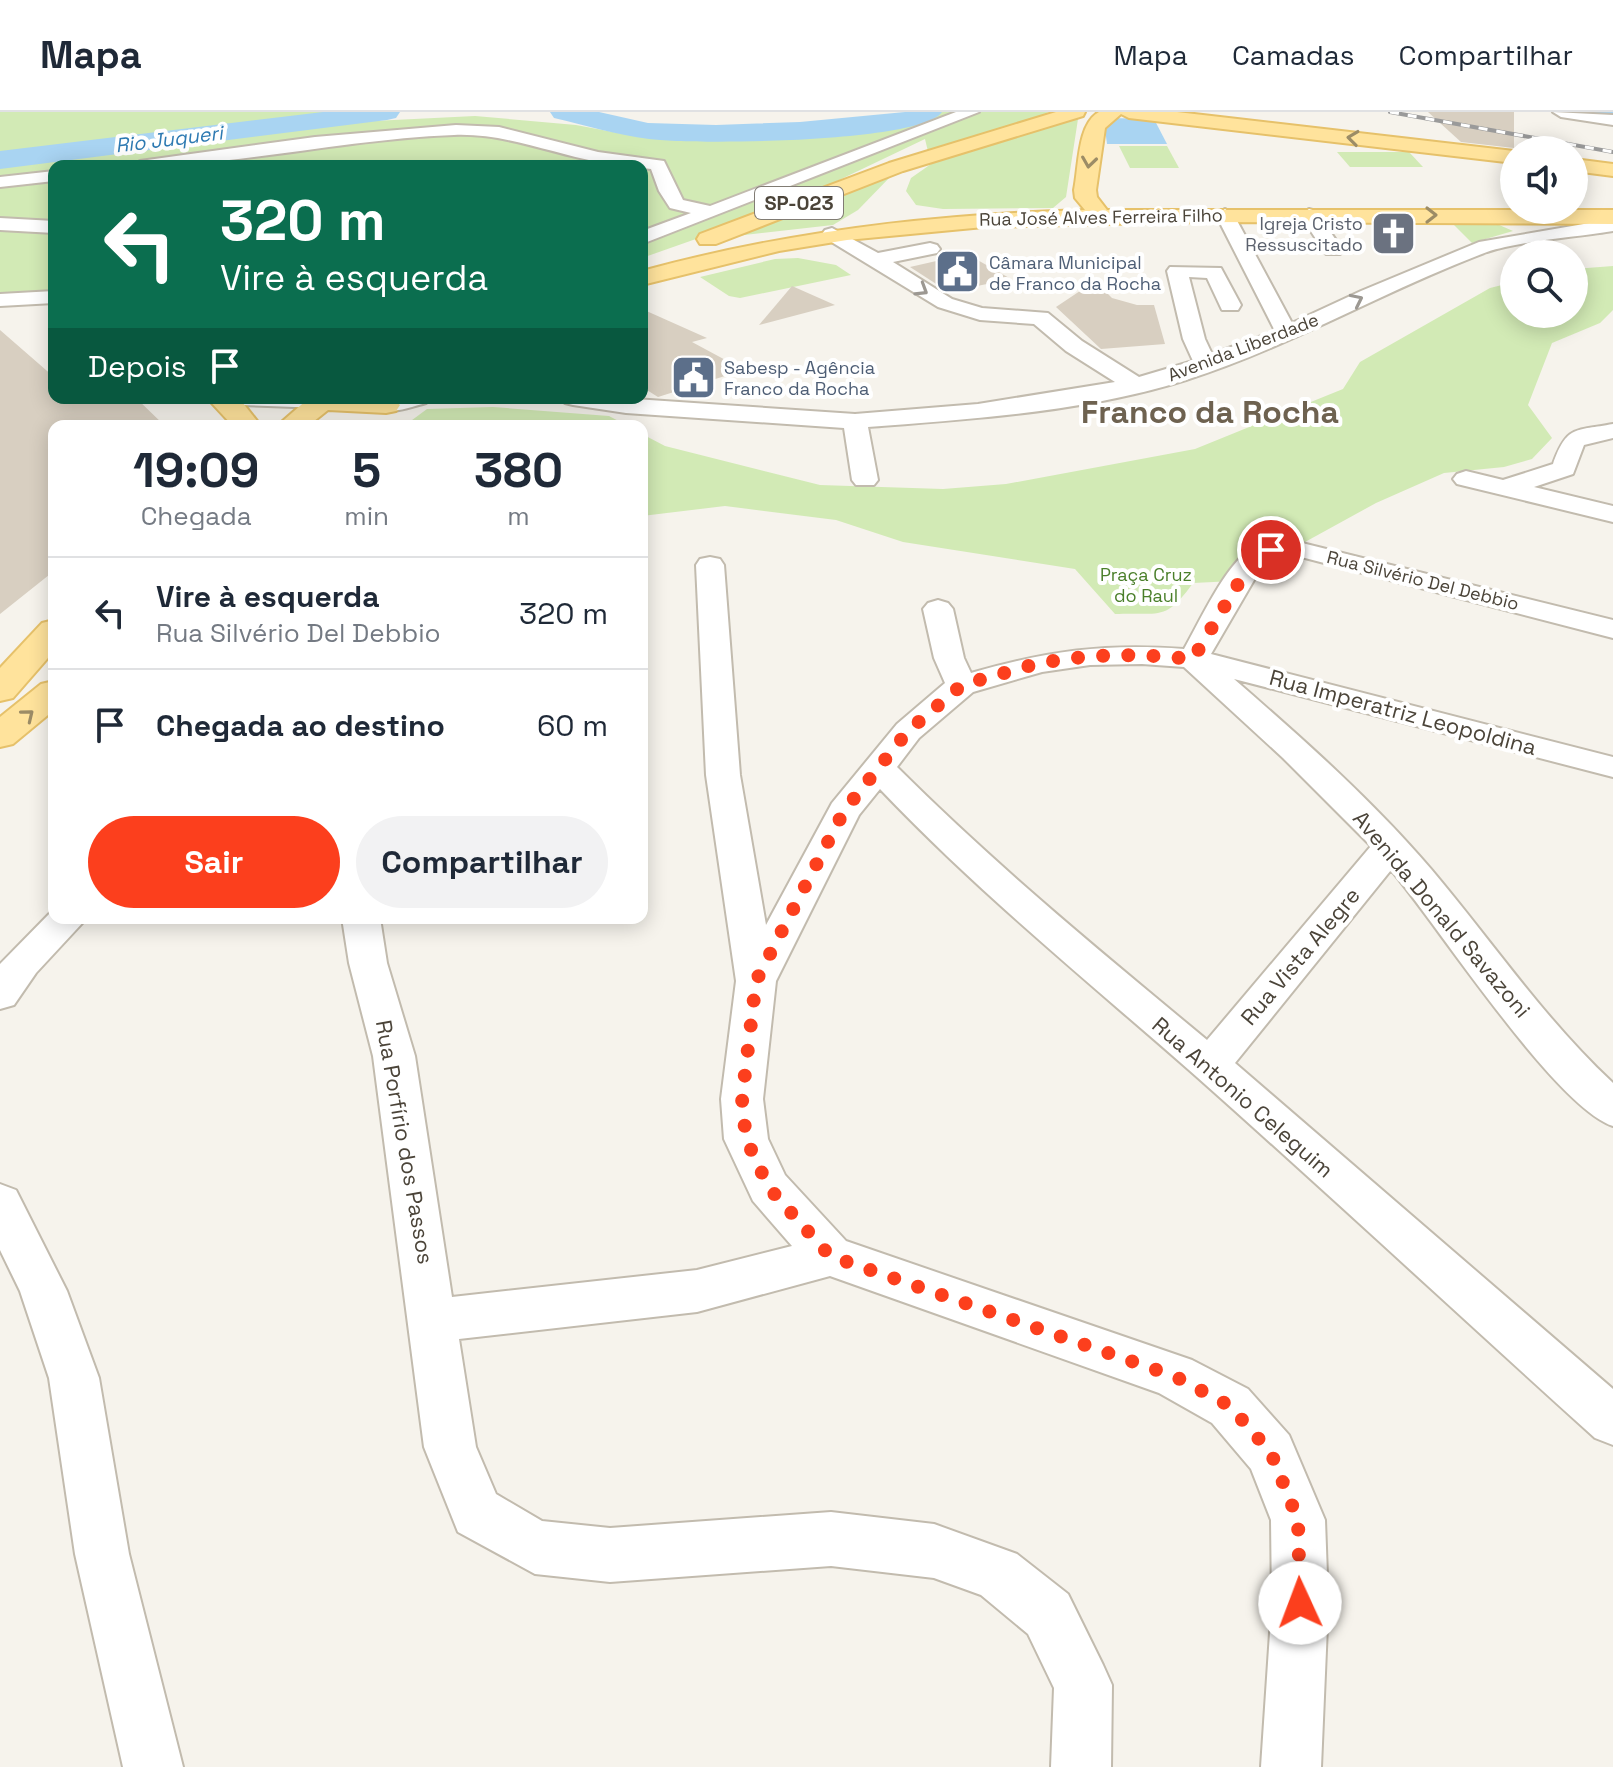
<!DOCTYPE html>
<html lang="pt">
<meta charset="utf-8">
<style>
:root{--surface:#fff;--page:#f2f2f3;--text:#1f2937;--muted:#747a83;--line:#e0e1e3;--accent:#fc3f1d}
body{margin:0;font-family:"Space Grotesk",sans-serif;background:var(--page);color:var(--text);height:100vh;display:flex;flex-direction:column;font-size:30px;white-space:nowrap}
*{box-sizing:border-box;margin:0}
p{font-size:26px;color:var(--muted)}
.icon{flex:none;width:44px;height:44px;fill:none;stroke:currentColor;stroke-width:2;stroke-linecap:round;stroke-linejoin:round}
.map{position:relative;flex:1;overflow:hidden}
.panel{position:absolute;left:48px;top:308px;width:600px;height:504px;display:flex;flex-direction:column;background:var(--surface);border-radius:16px;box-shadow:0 4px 20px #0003}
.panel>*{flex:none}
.hud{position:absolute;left:48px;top:48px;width:600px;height:244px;border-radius:16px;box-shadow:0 4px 20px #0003;background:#0b6e4f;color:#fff;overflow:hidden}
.controls{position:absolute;left:1500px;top:24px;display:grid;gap:16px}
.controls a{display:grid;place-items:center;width:88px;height:88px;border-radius:50%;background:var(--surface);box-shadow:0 4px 20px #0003;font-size:40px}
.pin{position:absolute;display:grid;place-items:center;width:68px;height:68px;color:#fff;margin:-34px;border:4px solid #fff;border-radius:50%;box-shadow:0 2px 8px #0007}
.me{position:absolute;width:88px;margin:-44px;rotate:358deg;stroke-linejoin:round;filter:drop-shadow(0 0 6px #0008)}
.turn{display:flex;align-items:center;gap:28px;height:168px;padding:0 40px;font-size:36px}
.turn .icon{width:104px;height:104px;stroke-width:2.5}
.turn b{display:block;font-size:56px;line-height:68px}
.then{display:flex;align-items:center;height:76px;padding:0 40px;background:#0003;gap:16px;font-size:30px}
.eta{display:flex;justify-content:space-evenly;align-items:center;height:136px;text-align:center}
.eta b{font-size:48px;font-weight:700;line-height:56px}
.button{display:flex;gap:16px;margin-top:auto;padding:16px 40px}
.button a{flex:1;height:92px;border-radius:48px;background:var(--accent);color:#fff;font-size:32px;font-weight:700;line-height:92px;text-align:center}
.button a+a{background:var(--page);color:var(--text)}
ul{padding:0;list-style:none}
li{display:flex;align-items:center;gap:24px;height:112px;padding:0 40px;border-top:2px solid var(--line)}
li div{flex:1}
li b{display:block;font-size:30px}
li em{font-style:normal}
header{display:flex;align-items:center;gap:48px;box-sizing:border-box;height:112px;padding:0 40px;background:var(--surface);border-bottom:2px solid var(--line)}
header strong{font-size:38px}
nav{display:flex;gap:44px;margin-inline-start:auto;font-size:28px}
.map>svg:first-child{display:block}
</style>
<header>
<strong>Mapa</strong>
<nav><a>Mapa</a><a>Camadas</a><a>Compartilhar</a></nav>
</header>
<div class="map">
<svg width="1613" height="1655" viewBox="0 0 1613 1655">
<rect width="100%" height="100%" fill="#f6f3ec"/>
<g fill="#d2eab5">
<path d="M0,0H361L56,41L0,45Z"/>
<path d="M919,0H1046L1078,7L1066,85L1053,96L943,97L916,93L906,79L911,66L931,52L925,27L770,101L642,146V54H54V178L0,181V56L244,21L353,10L475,4L576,13L629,23L708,27L845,18Z"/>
<path d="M1119,34H1167L1179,56H1130Z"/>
<path d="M1337,40H1409L1423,55H1350Z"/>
<path d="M893,62L858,98L833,113L727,125Z"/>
<path d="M1452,111L1497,112L1513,119L1472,131Z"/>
<path d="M798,146L836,153L851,163L740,186L729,184L700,165L775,147Z"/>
<path d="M1613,154V198L1600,211L1552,231L1528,293L1552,326L1532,347L1504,355L1444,361L1376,391L1234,469L1193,471C1165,510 1161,500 1115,502L1075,457L903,430L836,408L725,394L642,404V322L665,334L820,373L943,377L1006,372L1195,337L1343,277L1360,250L1490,176L1514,170V202H1574V157Z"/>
<path d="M493,295L609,304L628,314H404L427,297Z"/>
</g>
<path fill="#a9d4f2" d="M1110,6L1154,7L1167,32H1107L1105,17Z"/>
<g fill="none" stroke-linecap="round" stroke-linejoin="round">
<g fill="#a9d4f2" fill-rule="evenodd">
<path d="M323,0H400L396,6L387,8L0,57V39Z"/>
<path d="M550,0H599L648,11L716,13L800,10L905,0H942C921,31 692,33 649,27C617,23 585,13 554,6Z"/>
<path d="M1570,0H1613V13L1574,6Z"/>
</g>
</g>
<g fill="#d8cfc1">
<path d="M1428,0H1514V36L1461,30Z"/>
<path d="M967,142L1011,167L953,179L944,177L910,155Z"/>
<path d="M1095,169L1112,186L1137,193H1154L1165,232L1101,237L1056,195Z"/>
<path d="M792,174L835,193L759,213Z"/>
<path d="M642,197L707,226L692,230L744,258L658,285L642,275Z"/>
<path d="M0,218L54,265V286H136L165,314H54V459L0,502Z"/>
</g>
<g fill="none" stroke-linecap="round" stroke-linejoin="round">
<defs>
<g id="minor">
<path d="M956,0H979L642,132V119L691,101L670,96L659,79L651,57C636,55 616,54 598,50C550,41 504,21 454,23C346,27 239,54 131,54L140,49L315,25L456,13L499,15L598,40L664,49L683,88L710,94Z"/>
<path d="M1553,0L1613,3V13L1561,5Z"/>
<path d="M54,59V69L0,75V65Z"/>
<path d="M1225,97L1234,103L1292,211L1361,179L1479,130L1613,107V119C1577,125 1520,129 1487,140C1385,178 1290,235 1186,268C1085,300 974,307 868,315L878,368L874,373H856L852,368L844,316L626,301L573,293L565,291L561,286H620L855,302L978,292L1115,270L1066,239L1034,212L980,208L938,195L825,126L822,122L825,118L832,116L878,141L930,131L937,133L940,137L937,141L893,150L952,187L982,196L1048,201L1082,229L1139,265L1193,249L1183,227L1167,159L1170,155L1221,156L1241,193L1238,198H1222L1207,166L1189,165L1205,227L1212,242L1275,219L1216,103Z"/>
<path d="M1309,97L1316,99L1340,134L1343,138L1340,142H1326L1300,103Z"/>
<path d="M0,106L54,109V121L0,118Z"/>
<path d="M54,179V191L0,194V182Z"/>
<path d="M229,286H332L334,289L330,294L322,296L241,293L233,291Z"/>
<path d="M385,286H430L426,291C411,295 393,302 378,298L374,293L378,288Z"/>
<path d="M1613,312V326L1584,333L1573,362L1534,375L1613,394V410L1457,372L1453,367L1457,362L1466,359L1503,368L1553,352C1567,313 1575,319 1613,312Z"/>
<path d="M1290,428L1613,508V526L1305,446L1279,445L1257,463L1211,542L1613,645V665L1234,567C1303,627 1372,688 1431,757C1492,829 1544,907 1613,971V1014C1555,995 1437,812 1391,758L1235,951L1613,1277V1333L1595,1326C1462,1206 1331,1084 1197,965C1089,870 979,781 880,677L859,703L776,869L763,987L768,1027L785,1063L846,1129L1192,1248L1248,1277L1289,1323L1325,1408L1328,1491L1321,1655H1261L1272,1491L1271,1408L1251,1357L1212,1311L1159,1281L830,1164L697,1200L459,1227L476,1335L496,1382L542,1409L610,1416L831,1400L934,1412L1017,1442L1068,1482L1103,1553L1112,1573L1111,1655H1051L1054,1576L1028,1522L981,1483L934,1466L831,1454L610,1470L535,1462L458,1420L424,1335L373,944L349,851L342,806H380L387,851L415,944L452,1185L697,1158L792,1134L753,1089L724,1027L721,987L736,869L706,663L696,453L700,447L710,445L720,447L724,453L740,663L766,813L832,691L897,612L945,571L934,546L923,497L928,491L938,488L948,491L953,497L964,546L971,561C1048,539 1104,531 1184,537C1200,509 1225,453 1252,436C1263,429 1278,428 1290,428ZM1142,552L1184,555L1283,646L1371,734L1207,928C1101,840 995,753 897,655L919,626L973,580L1042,560L1090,553Z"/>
<path d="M54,797V806H87L36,861L14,893L0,897V852Z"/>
<path d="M0,1072L16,1078L67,1179L99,1266L129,1442L183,1655H123L75,1442L49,1266L20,1179L0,1138Z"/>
</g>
<g id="major">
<path d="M1056,0H1085L1083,4L903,59L716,132H700L697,127L700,122L889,51Z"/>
<path d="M1099,0H1177L1514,39V51L1129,6L1121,2L1105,16L1096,78L1097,85L1107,98H1613V112L1194,110L984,115L847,128L779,139L642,173V159C788,119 934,102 1085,98L1075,86L1074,78C1079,55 1077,12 1099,0Z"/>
<path d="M1574,47L1613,52V64L1574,59Z"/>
<path d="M207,286H239L261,314H233Z"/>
<path d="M309,286H391L400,293L396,299L386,301L328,298L308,314H277Z"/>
<path d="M54,508V539L13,586L0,589V556L42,511Z"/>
<path d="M54,569V598L13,632L0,635V605L41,572Z"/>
</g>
</defs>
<use href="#minor" stroke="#c2bbae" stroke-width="4"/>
<use href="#major" stroke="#e6c16a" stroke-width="4"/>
<use href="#minor" fill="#fff" fill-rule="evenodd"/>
<use href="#major" fill="#ffe39c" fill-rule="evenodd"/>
<defs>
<path id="rail" d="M1390,0L1613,40"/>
</defs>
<use href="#rail" stroke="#9a9a9a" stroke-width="4"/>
<use href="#rail" stroke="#fff" stroke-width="3" stroke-dasharray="9" stroke-linecap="butt"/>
</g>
<defs><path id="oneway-chevron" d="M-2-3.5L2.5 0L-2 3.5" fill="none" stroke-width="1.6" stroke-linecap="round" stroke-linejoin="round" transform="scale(2)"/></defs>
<g stroke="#9c8c66">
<use href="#oneway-chevron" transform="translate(1353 26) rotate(-173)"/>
<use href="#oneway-chevron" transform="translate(1089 50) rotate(98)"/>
<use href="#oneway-chevron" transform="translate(1431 103)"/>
<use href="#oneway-chevron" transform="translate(28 603) rotate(-39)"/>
</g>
<g stroke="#9c9892">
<use href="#oneway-chevron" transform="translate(922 178) rotate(32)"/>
<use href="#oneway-chevron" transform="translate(1357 188) rotate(-26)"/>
</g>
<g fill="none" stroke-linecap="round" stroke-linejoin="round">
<path stroke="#fc3f1d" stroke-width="14" stroke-dasharray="0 25.2" d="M1271,438L1253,447L1193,547L1142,543L1090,544L1039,551L962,573L908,619L844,699L756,869L742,987L746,1027L769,1076L830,1144L1174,1264L1230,1294L1271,1341L1298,1408L1300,1491"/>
</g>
<defs>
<symbol id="church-square" viewBox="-11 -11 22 22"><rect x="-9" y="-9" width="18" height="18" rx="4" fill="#6b7280" stroke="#fff"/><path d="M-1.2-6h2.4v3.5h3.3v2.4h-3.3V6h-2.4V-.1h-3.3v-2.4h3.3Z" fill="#fff"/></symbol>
<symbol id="civic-square" viewBox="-11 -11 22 22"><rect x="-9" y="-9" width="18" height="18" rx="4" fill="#5c6f8a" stroke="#fff"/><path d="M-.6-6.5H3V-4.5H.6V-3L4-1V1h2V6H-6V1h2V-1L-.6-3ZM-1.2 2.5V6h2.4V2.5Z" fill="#fff"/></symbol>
</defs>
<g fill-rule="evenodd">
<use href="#church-square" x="1368" y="96" width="51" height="51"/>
<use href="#civic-square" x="932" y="134" width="51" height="51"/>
<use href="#civic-square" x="668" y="240" width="51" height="51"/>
</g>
<g text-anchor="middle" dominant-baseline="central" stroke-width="8" stroke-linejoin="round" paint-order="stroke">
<g font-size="18" fill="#4b4439" stroke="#fff">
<text transform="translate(1101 105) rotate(-1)">Rua José Alves Ferreira Filho</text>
<text transform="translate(1243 235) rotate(-21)">Avenida Liberdade</text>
<text transform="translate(1423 468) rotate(14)">Rua Silvério Del Debbio</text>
</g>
<g font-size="18" fill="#5b616d" stroke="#fff" text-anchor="end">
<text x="1363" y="111">Igreja Cristo<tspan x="1363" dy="21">Ressuscitado</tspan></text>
</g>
<g font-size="18" fill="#4e5e75" stroke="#fff" text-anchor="start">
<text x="989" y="150">Câmara Municipal<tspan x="989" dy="21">de Franco da Rocha</tspan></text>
<text x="724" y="255">Sabesp - Agência<tspan x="724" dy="21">Franco da Rocha</tspan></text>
</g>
<g font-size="18" fill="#4a7f2a" stroke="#fff">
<text x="1146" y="462">Praça Cruz<tspan x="1146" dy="21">do Raul</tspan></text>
</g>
<g font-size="20" font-style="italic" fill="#2e7ab2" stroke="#fff">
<text transform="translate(169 27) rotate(-7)">Rio Juqueri</text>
</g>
<rect fill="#fff" stroke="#817c74" stroke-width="2" x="755" y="75" width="88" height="32" rx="6"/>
<g font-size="20" font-weight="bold" fill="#4b4439">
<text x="799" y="91">SP-023</text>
</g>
<g font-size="22" fill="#4b4439" stroke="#fff">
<text transform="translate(1403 600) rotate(15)">Rua Imperatriz Leopoldina</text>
<text transform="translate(1442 802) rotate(50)">Avenida Donald Savazoni</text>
<text transform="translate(1300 844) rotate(-50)">Rua Vista Alegre</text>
<text transform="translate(1243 985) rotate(41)">Rua Antonio Celeguim</text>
<text transform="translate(405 1030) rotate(80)">Rua Porfírio dos Passos</text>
</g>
<g font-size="32" font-weight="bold" fill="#6e6250" stroke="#fff">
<text x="1210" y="300">Franco da Rocha</text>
</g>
</g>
</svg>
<div class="controls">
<a><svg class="icon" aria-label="sound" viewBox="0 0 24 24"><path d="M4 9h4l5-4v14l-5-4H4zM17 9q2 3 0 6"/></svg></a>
<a><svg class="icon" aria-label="search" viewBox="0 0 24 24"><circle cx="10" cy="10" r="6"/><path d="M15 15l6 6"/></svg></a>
</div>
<div class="pin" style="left:1271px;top:438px;background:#d93025"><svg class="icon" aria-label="arrive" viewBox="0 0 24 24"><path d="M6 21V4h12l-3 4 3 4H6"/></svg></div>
<svg class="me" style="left:1300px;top:1491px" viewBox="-20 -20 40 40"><circle r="19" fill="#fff"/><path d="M0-13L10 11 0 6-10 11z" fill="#fc3f1d"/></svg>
<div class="hud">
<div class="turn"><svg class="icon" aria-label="left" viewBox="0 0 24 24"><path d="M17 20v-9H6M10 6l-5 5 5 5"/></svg><div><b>320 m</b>Vire à esquerda</div></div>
<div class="then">Depois<svg class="icon" aria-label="arrive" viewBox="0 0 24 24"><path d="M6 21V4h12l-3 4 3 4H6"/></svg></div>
</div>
<section class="panel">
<div class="eta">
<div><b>19:09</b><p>Chegada</p></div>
<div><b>5</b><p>min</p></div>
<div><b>380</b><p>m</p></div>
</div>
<ul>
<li><svg class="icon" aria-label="left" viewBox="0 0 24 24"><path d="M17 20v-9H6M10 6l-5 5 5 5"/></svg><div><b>Vire à esquerda</b><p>Rua Silvério Del Debbio</p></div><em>320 m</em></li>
<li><svg class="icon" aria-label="arrive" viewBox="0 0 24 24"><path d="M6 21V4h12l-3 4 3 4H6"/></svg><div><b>Chegada ao destino</b></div><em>60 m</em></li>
</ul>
<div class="button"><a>Sair</a><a>Compartilhar</a></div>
</section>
</div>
